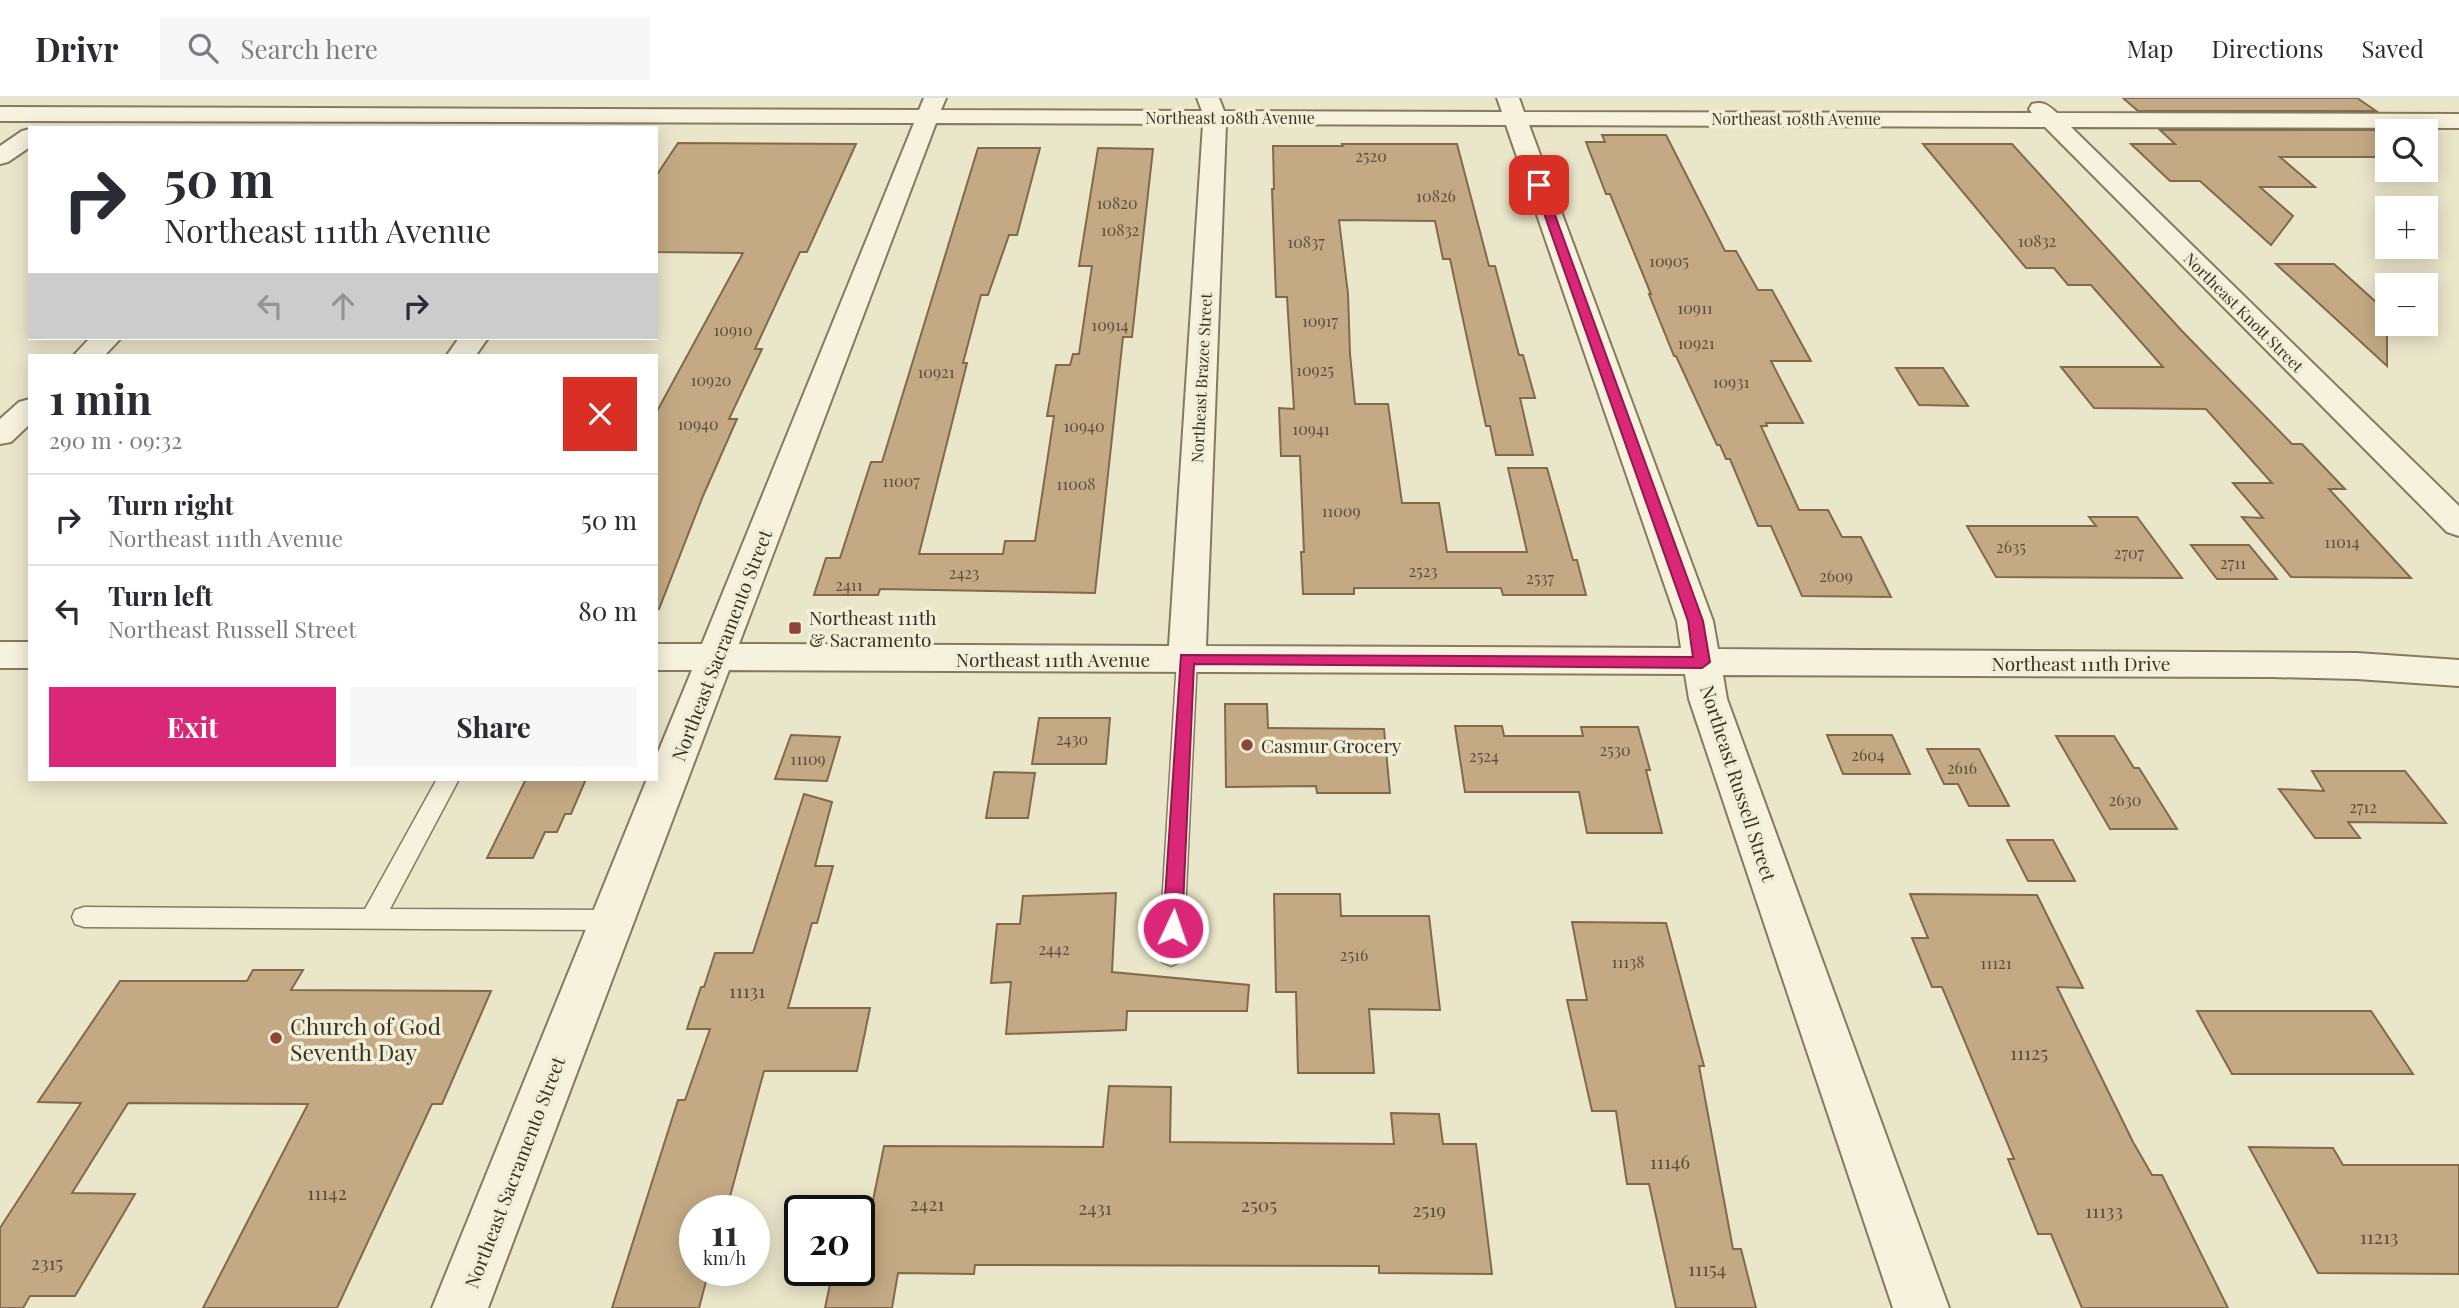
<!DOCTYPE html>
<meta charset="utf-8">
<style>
:root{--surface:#fff;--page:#f7f7f7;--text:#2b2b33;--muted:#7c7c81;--line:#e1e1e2;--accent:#db2777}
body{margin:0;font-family:"Playfair Display",serif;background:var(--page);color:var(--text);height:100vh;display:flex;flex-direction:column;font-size:26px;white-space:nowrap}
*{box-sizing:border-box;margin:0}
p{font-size:23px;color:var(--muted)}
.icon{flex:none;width:38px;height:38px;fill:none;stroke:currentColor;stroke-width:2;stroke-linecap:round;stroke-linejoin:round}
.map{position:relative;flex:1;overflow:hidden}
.panel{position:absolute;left:28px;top:256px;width:630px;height:427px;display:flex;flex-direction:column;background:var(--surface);border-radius:0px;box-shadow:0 4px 18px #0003}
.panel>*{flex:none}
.banner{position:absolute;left:28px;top:28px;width:630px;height:214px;border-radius:0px;box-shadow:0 4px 18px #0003;background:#fff;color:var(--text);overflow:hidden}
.controls{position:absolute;left:2375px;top:21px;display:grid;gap:14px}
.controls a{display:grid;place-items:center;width:63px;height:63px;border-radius:0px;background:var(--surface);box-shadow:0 4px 18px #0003;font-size:35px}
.speed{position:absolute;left:679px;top:1097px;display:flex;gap:14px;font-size:35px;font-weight:700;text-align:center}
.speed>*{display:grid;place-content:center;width:91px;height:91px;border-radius:50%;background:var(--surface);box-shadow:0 4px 18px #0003;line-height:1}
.speed small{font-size:18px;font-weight:400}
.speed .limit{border:4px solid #111;border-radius:10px;background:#fff;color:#111}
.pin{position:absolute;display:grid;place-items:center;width:60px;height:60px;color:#fff;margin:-30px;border-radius:14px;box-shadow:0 4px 10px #0006}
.me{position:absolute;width:77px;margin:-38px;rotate:3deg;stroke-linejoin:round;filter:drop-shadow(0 0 5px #0008)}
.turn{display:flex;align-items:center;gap:24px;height:147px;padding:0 21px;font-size:32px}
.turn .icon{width:91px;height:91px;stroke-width:2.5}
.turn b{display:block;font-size:49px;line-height:60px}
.lanes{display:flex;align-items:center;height:66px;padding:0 21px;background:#0003;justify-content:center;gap:35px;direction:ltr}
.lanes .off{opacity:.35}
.round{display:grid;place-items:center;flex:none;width:74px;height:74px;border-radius:0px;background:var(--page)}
.head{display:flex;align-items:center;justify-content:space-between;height:119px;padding:0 21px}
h1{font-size:42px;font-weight:700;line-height:52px}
.primary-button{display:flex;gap:14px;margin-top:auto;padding:14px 21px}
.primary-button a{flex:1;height:80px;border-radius:0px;background:var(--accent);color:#fff;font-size:28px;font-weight:700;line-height:80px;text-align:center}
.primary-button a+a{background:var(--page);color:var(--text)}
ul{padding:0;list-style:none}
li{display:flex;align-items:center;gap:21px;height:91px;padding:0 21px;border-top:2px solid var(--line)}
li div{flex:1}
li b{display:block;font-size:26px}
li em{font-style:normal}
header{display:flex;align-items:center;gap:42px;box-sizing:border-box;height:98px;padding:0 35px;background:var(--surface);border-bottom:2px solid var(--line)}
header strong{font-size:33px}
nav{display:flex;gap:38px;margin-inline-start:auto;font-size:24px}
.search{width:490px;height:63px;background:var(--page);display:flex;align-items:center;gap:18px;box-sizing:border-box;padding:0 24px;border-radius:0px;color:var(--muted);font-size:26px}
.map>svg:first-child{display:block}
</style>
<header>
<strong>Drivr</strong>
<div class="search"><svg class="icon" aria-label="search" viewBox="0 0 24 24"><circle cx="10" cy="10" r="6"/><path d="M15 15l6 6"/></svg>Search here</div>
<nav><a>Map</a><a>Directions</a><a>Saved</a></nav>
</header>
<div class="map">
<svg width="2459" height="1210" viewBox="0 0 2459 1210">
<rect width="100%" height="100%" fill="#eae6ca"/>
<g fill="#c4aa84" stroke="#826949" stroke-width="2">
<path d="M2123,0H2357L2376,13H2138Z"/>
<path d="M2160,32H2404L2405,33H2387V59H2280L2315,89H2260L2293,118L2271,147L2200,83H2170L2131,46H2175Z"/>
<path d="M1602,37H1666L1725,153H1736L1758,192H1772L1811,263H1771L1803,325H1766L1767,328H1761L1799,412H1828L1842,439H1861L1891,499L1802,498L1771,428H1758L1730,361H1726L1720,347H1717L1676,258H1674L1649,196H1651L1610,96H1606L1586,44H1605Z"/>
<path d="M678,45L856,46L807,154H800L755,251H762L729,321H737L703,398L659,511L656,510V315L743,155L656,154V78Z"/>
<path d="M1342,46H1457L1489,168H1495L1519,257H1523L1535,300H1520L1533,357H1496L1490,328H1486L1450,161H1443L1435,123L1339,122L1348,196L1350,256L1355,306H1388L1402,405H1439L1447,454H1527L1508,370H1547L1573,462H1577L1586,497H1503L1501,490H1354V496H1303L1301,454H1304L1300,358H1281L1279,310L1294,311L1287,199H1276L1272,91H1274L1273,48H1343Z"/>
<path d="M1923,46H2012L2181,232L2292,346H2302L2345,391H2329L2411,480L2291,479L2242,419L2263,420L2233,385H2272L2206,311L2094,310L2061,269H2163L2091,187H2068L2054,170H2026Z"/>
<path d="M978,50H1040L1017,137H1009L988,197H981L963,265H967L919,456H1003L1005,443H1035L1054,318H1047L1056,267H1070L1073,256H1079L1092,168H1079L1098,50L1153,51L1132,239H1123L1095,495L880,491L878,497H814L826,460H840L871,364H882Z"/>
<path d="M2276,166H2334L2387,214V268Z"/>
<path d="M1896,270H1943L1968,308L1919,307Z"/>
<path d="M2089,419H2137L2182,480L1996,479L1967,428H2096Z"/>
<path d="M2191,447H2249L2277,481H2217Z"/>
<path d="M1225,606H1267L1268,630L1384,631L1390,695H1317L1316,688L1226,689Z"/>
<path d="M1039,620H1110L1106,666H1032Z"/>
<path d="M1455,628H1502L1504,638H1583L1581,629H1638L1650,672H1646L1662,735H1587L1579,694H1465Z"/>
<path d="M791,637L840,639L827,683L775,681Z"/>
<path d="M1827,637H1892L1910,676H1843Z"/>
<path d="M2056,638H2114L2134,670H2139L2177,731H2110Z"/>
<path d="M1927,651H1979L2009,708H1969L1958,686H1944Z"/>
<path d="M2312,673H2405L2446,725L2348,724L2360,740H2315L2279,691L2324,693Z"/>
<path d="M994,674L1035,675L1028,720H986Z"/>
<path d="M526,681H586L571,716H565L557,734H545L533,760H487Z"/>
<path d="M804,696L832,704L815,768H833L817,825H812L788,910H870L857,973H764L726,1113H695V1172H709L699,1210H612L678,1002H685L710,931H687L701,889H704L715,855H753Z"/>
<path d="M2007,742H2053L2075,783H2028Z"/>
<path d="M1116,795L1112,874L1249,887L1247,913H1127L1126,932L1006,936L1011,884L991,885L997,826H1020L1023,798Z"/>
<path d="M1274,796H1340L1341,818H1429L1440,912L1369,911L1374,975H1298L1296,894H1276Z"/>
<path d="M1910,796L2037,797L2083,890L2057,889L2133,1044L2152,1077H2162L2228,1210H2082L2051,1136H2038L2008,1061H2014L1942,889H1932L1912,840H1928Z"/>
<path d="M1572,824L1666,825L1704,968H1699L1733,1151H1741L1756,1210H1676L1649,1086H1627L1616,1013H1592L1567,902H1587Z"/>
<path d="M253,872H303L291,892L491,893L442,1006H432L337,1210H203L308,1006L128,1005L72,1095L135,1096L75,1198H30L23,1210H0V1130L81,1005L38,1004L120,883H247Z"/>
<path d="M2197,913H2371L2413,976H2232Z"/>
<path d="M1109,988L1171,989L1170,1044L1394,1046L1391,1015L1439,1016L1443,1046H1476L1492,1176L1379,1175V1168L975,1167L974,1176L898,1175L892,1210H825L833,1172H859L884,1048L1103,1049Z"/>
<path d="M2249,1049L2333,1050L2343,1067H2459V1176L2318,1175Z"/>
</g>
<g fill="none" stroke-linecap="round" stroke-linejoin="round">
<defs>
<g id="service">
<path d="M1187,554L1194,556L1197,561L1183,857L1180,864L1171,868L1162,864L1159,857L1177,561L1180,556Z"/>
<path d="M437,681H459L390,811L613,812L622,815L625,822L622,829L613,832L84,829L75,826L72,819L75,812L84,809L365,811Z"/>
</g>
<g id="minor">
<path d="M924,0H946L941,12L1202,13L1197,0H1219L1224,13L1502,14L1497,0H1519L1524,14L2032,15L2029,11L2032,6C2044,3 2048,7 2057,15L2459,16V30L2071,29L2459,408V438L2447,434L2045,29L1529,27L1713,523L1718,551L2357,555L2459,562V588L2357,581L2272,579L1723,577L1727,601L1949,1210H1893L1689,601L1685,576L729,572L488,1210H432L647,681H656V659L692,572H656V546H702L914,25L0,23V9L919,12ZM936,25L1203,26L1169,548L739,546ZM1226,26L1506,27L1677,523L1681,550L1206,548Z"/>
<path d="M30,31V49L8,64L0,66V48L22,33Z"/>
<path d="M90,240H121L105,257H74Z"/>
<path d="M459,240H488L476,257H447Z"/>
<path d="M30,301V326L11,344L0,346V321L19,304Z"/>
<rect x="0" y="544" width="30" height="26"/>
</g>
</defs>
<use href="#service" stroke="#857a60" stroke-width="3"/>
<use href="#minor" stroke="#857a60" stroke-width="4"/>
<use href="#service" fill="#f6f2dd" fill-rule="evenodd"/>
<use href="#minor" fill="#f6f2dd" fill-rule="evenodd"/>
</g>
<path fill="#db2777" stroke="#8e194d" stroke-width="2" d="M1539,84L1544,87L1703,523L1710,564L1702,570L1194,566L1182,830L1179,835L1173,837L1166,835L1163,830L1181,557L1693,559L1688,523L1534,87Z"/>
<g fill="#8e4537" stroke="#f2efd9" stroke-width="2.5">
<rect x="788" y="523" width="14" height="14" rx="3.5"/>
<circle cx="1247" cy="647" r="7"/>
<circle cx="276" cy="940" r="7"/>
</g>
<g text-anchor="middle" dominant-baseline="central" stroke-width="7" stroke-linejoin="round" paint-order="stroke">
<g font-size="16" fill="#383022" stroke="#f2efd9">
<text x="1230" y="19">Northeast 108th Avenue</text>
<text x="1796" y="20">Northeast 108th Avenue</text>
<text transform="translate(2244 214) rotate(45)">Northeast Knott Street</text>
<text transform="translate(1201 280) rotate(-87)">Northeast Brazee Street</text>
</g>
<g font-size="16" fill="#5b4e3a">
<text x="1371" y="57">2520</text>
<text x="1436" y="97">10826</text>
<text x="1117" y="104">10820</text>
<text x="1120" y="131">10832</text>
<text x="2037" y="142">10832</text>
<text x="1306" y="143">10837</text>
<text x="1669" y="162">10905</text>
<text x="1695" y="209">10911</text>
<text x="1320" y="222">10917</text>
<text x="1110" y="226">10914</text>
<text x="733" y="231">10910</text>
<text x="1696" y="244">10921</text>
<text x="1315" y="271">10925</text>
<text x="936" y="273">10921</text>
<text x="711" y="281">10920</text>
<text x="1731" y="283">10931</text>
<text x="698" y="325">10940</text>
<text x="1084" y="327">10940</text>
<text x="1311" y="330">10941</text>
<text x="901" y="382">11007</text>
<text x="1076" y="385">11008</text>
<text x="1341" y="412">11009</text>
<text x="2342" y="443">11014</text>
<text x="2011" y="448">2635</text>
<text x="2129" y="454">2707</text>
<text x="2233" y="464">2711</text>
<text x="1423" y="472">2523</text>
<text x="964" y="474">2423</text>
<text x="1836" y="477">2609</text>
<text x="1540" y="479">2537</text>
<text x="849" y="486">2411</text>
<text x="1072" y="640">2430</text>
<text x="1615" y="651">2530</text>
<text x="1868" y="656">2604</text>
<text x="1484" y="657">2524</text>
<text x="808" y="660">11109</text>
<text x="1962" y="669">2616</text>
<text x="2125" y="701">2630</text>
<text x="2363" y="708">2712</text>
<text x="1054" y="850">2442</text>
<text x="1354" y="856">2516</text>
<text x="1628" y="863">11138</text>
<text x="1996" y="864">11121</text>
</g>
<g font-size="19" fill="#383022" stroke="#f2efd9" text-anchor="start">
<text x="809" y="519">Northeast 111th<tspan x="809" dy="22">&amp; Sacramento</tspan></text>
<text x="1261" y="647">Casmur Grocery</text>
</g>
<g font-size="19" fill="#383022" stroke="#f2efd9">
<text transform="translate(721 547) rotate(-69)">Northeast Sacramento Street</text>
<text x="1053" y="561">Northeast 111th Avenue</text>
<text x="2081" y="565">Northeast 111th Drive</text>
<text transform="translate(1739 685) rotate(72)">Northeast Russell Street</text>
<text transform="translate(514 1074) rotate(-69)">Northeast Sacramento Street</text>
</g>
<g font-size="19" fill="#5b4e3a">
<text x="747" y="892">11131</text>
<text x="2029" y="954">11125</text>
<text x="1670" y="1063">11146</text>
<text x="327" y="1094">11142</text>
<text x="927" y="1105">2421</text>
<text x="1259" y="1106">2505</text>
<text x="1095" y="1109">2431</text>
<text x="1429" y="1111">2519</text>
<text x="2104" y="1112">11133</text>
<text x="2379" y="1138">11213</text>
<text x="47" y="1164">2315</text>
<text x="1707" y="1170">11154</text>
</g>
<g font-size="23" fill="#383022" stroke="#f2efd9" text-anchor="start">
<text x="290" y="927">Church of God<tspan x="290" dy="26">Seventh Day</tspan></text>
</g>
</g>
</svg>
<div class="controls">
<a><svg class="icon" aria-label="search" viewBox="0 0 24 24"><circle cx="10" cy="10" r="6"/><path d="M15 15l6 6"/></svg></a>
<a>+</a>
<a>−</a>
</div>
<div class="speed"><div>11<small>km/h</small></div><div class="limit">20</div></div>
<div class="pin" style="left:1539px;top:87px;background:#d93025"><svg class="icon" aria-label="arrive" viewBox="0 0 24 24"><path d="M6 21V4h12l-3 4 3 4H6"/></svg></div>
<svg class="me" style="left:1173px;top:830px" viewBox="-20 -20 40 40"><circle r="17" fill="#db2777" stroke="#fff" stroke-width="3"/><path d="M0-11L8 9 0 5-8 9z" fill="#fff"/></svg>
<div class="banner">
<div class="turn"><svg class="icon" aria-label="right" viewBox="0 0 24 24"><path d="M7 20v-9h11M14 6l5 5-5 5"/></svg><div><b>50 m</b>Northeast 111th Avenue</div></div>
<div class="lanes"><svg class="icon off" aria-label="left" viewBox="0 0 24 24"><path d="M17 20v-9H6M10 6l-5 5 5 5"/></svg><svg class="icon off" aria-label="ahead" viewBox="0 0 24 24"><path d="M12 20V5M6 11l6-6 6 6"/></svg><svg class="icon" aria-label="right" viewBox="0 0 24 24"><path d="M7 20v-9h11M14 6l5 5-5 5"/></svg></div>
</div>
<section class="panel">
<div class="head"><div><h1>1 min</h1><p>290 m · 09:32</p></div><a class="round" style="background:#d93025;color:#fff"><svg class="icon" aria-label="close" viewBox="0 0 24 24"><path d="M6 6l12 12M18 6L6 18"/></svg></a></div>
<ul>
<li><svg class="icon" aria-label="right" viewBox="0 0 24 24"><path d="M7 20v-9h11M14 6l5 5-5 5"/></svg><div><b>Turn right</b><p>Northeast 111th Avenue</p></div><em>50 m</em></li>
<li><svg class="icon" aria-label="left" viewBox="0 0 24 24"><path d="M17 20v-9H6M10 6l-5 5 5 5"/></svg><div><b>Turn left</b><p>Northeast Russell Street</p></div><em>80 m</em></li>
</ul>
<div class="primary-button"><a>Exit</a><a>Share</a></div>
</section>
</div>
